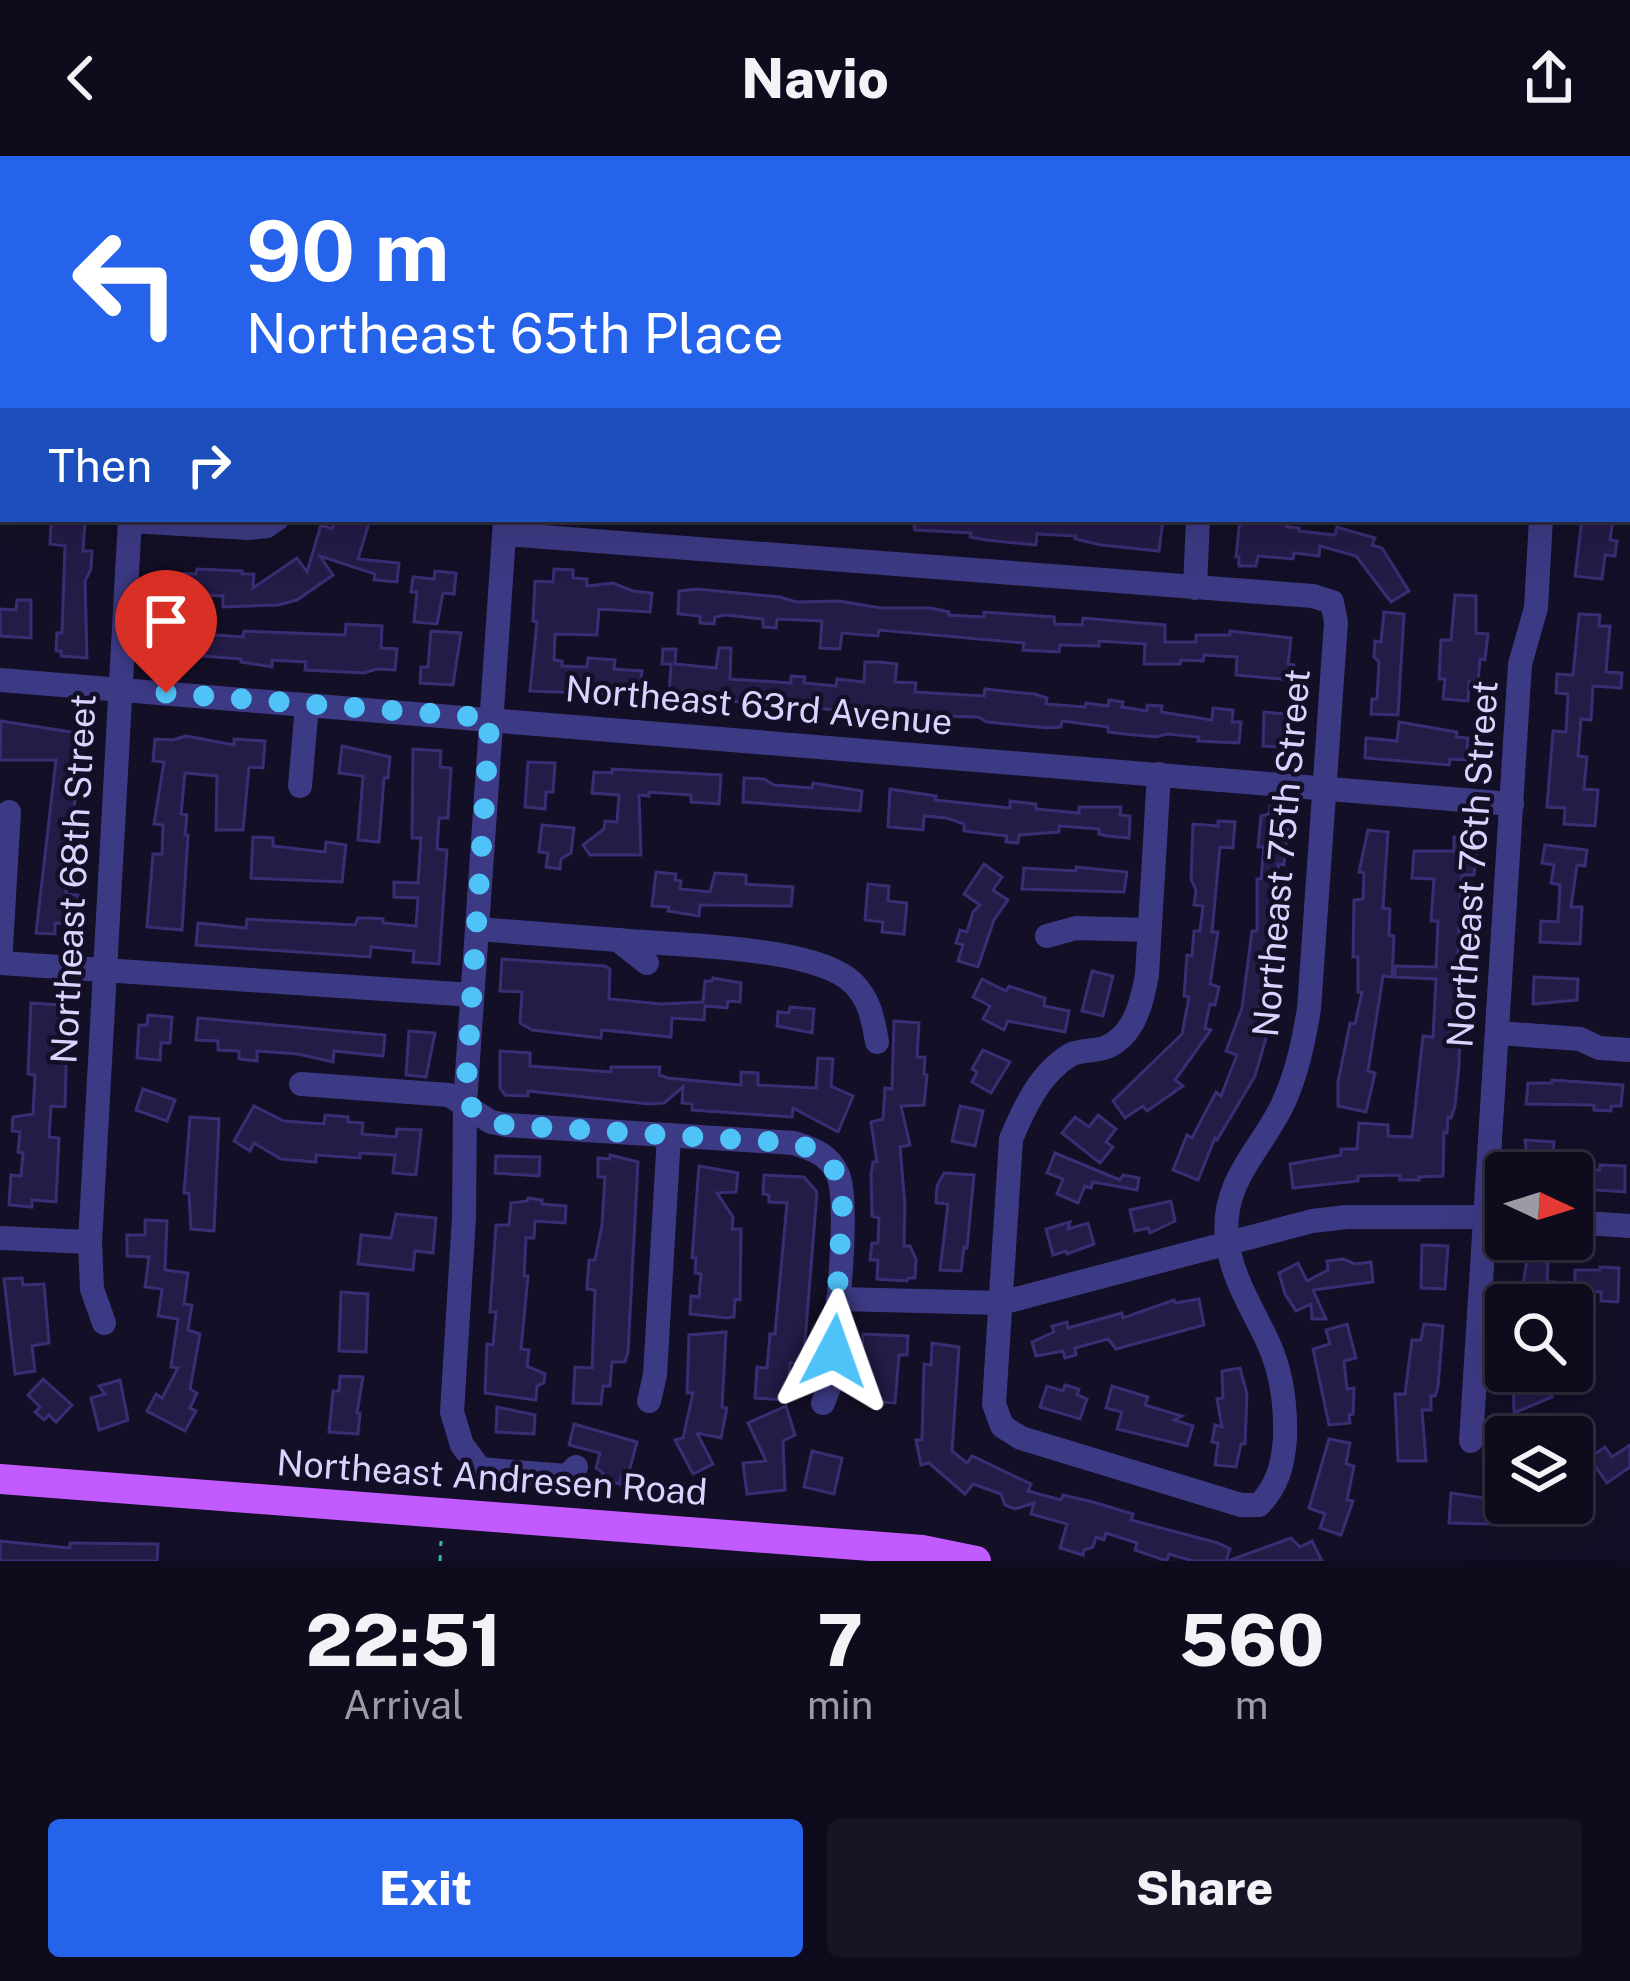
<!DOCTYPE html>
<style>
:root{--surface:#0e0b1c;--page:#171425;--text:#f1f3f6;--muted:#9b9ba3;--line:#2e2b3b;--accent:#2563eb}
body{margin:0;font-family:"Public Sans",sans-serif;background:var(--page);color:var(--text);height:100vh;display:flex;flex-direction:column;font-size:45px;white-space:nowrap}
*{box-sizing:border-box;margin:0}
p{font-size:39px;color:var(--muted)}
.icon{flex:none;width:66px;height:66px;fill:none;stroke:currentColor;stroke-width:2;stroke-linecap:round;stroke-linejoin:round}
.map{position:relative;height:1405px;overflow:hidden}
.sheet{display:flex;flex-direction:column;background:var(--surface);flex:1}
.sheet>*{flex:none}
.top-card{position:absolute;left:0px;top:0px;width:1632px;height:366px;box-shadow:0 12px 48px #0002,0 0 0 3px var(--line);background:#2563eb;color:#fff;overflow:hidden}
.needle{width:78px;rotate:94deg}
.controls{position:absolute;left:1485px;top:996px;display:grid;gap:24px}
.controls a{display:grid;place-items:center;width:108px;height:108px;border-radius:12px;background:var(--surface);box-shadow:0 12px 48px #0002,0 0 0 3px var(--line);font-size:60px}
.pin{position:absolute;display:grid;place-items:center;width:102px;height:102px;color:#fff;margin:-123px -51px;border-radius:50% 50% 50% 0;rotate:-45deg;box-shadow:0 0 12px #0007}
.pin .icon{rotate:45deg}
.me{position:absolute;width:132px;margin:-66px;rotate:4deg;stroke-linejoin:round;filter:drop-shadow(0 0 9px #0008)}
.turn{display:flex;align-items:center;gap:42px;height:252px;padding:0 48px;font-size:54px}
.turn .icon{width:156px;height:156px;stroke-width:2.5}
.turn b{display:block;font-size:84px;line-height:102px}
.then{display:flex;align-items:center;height:114px;padding:0 48px;background:#0003;gap:24px;font-size:45px}
.eta{display:flex;justify-content:space-evenly;align-items:center;height:204px;text-align:center}
.eta b{font-size:72px;font-weight:800;line-height:84px}
.primary-button{display:flex;gap:24px;margin-top:auto;padding:24px 48px}
.primary-button a{flex:1;height:138px;border-radius:12px;background:var(--accent);color:#fff;font-size:48px;font-weight:800;line-height:138px;text-align:center}
.primary-button a+a{background:var(--page);color:var(--text)}
header{display:flex;justify-content:space-between;align-items:center;height:156px;padding:0 48px;background:var(--surface);font-size:54px;font-weight:800}
.map>svg:first-child{display:block}
</style>
<header><svg class="icon" aria-label="back" viewBox="0 0 24 24"><path d="M15 5l-7 7 7 7"/></svg>Navio<svg class="icon" aria-label="share" viewBox="0 0 24 24"><path d="M12 15V3M7 8l5-5 5 5M5 13v7h14v-7"/></svg></header>
<div class="map">
<svg width="1630" height="1405" viewBox="0 0 1630 1405">
<rect width="100%" height="100%" fill="#130f26"/>
<g fill="#241b47" stroke="#3b2d73" stroke-width="3">
<path d="M60,363L85,366L83,395H92L91,413L85,425L87,502L61,500V495H56L57,477H62L65,390L50,388L51,366L59,367Z"/>
<path d="M335,363L369,367L358,403L399,407L397,426L374,424L375,418L320,400L333,419L297,444L278,449L223,451V440L163,437L164,417L196,418L197,413L242,415V418H254L253,432L297,402L307,416L321,369L332,373Z"/>
<path d="M913,363H1163L1159,395L1101,389L1075,383L1076,380L1037,378L1036,389L986,384L970,381L971,377L915,374Z"/>
<path d="M1240,363H1288L1287,371L1299,372V375L1335,379L1337,371L1375,382L1372,389L1382,392L1409,435L1391,446L1356,400L1320,390L1319,400L1294,397L1293,403L1258,400L1256,410H1239V401H1236Z"/>
<path d="M1582,363H1613L1610,384L1617,385L1615,400L1605,399L1602,423L1575,420Z"/>
<path d="M554,413L573,414V422L587,423V430L613,427L633,435L652,437L650,456L599,453L597,479L555,478L554,504L562,505V510L587,511L588,502L615,504L614,513L642,515L640,535L622,534L613,538L530,535L537,466L533,465L535,425L553,426Z"/>
<path d="M435,415L456,417L454,438L443,437L437,468L414,466L417,436H411L413,421L434,423Z"/>
<path d="M697,433L780,441L796,446L839,445L881,452H931L949,456V459L984,461V456L1054,461L1055,468L1082,469L1083,462L1165,469V486H1196V479H1230V475L1291,482L1288,508L1294,509L1293,524L1236,519L1237,501L1204,499L1203,505L1181,504L1180,508H1144L1145,488L1099,485V490L1060,489L1059,496L1023,494L1024,487L879,474L878,480L842,477L840,493L820,492L822,465L777,463L776,472L763,471V463L725,459L715,461L714,468L700,467V460L678,458L679,435Z"/>
<path d="M1455,439L1476,440V477L1488,478L1485,504L1480,503L1478,527L1469,526L1468,545L1443,543L1445,523H1439L1441,484H1451Z"/>
<path d="M17,444H31V482L0,480V453L16,454Z"/>
<path d="M1384,456L1404,458L1398,559L1371,558L1372,543H1377L1379,506L1374,501L1375,485L1381,486Z"/>
<path d="M1579,458L1600,459L1599,470H1610L1606,516L1622,517L1621,532L1593,530L1591,564L1581,563L1578,600L1587,601L1584,633L1598,634L1595,670L1564,668L1565,652L1547,651L1553,575L1566,576L1568,538L1556,537L1557,518L1573,519Z"/>
<path d="M162,468L174,469L173,476L243,481L244,475L345,479L346,468L382,470L381,492L397,493L395,514L377,513L364,517L305,514L306,506L272,504V511L241,506V503L178,498L177,503L159,502Z"/>
<path d="M431,475L461,477L453,529L420,527L421,511H428Z"/>
<path d="M719,492H731L730,523L791,527V520L805,521L804,527L836,530L837,523L864,526L865,506H880L897,508L895,526L916,527L915,536L984,540L985,533L1003,535L1035,538L1047,542L1046,548L1085,551L1086,547L1108,550L1109,544L1123,546L1122,551L1147,555V549L1162,550L1161,556L1212,564L1213,552L1233,554L1232,566H1241L1239,587L1198,585L1199,581L1167,578L1156,581L1125,578L1108,576V571L1062,565L1061,571L1047,572L987,566L978,561L895,559L669,540L671,508H662L663,493H676L675,508L716,512Z"/>
<path d="M1264,556L1286,558L1285,591L1263,590Z"/>
<path d="M1,565L84,578L71,673L76,674V686L69,698L66,738L78,739L77,756L73,768L55,767V778L36,777L56,604H0Z"/>
<path d="M1399,566L1457,576L1456,581L1468,582L1466,604L1450,603L1449,609L1365,602L1366,582L1397,585Z"/>
<path d="M186,580L234,589V583L265,585L263,612L249,611L243,674H216L217,620L185,617L181,658L187,659L185,679H188L182,774L147,771L153,698H162L163,669L154,668L164,606L153,605L155,583L173,584Z"/>
<path d="M342,590L390,601L388,622H384L379,686L358,684L363,620L339,617Z"/>
<path d="M413,593L441,595L440,611L451,612L448,662H439L437,693L447,694L439,808L413,806L414,795L371,791L370,801L196,789L198,767L246,772L247,763L355,769L358,762H370L383,763V767L416,770L418,742L394,741V726L418,727L421,682H412Z"/>
<path d="M528,606L555,607L553,636H546L545,653L525,651Z"/>
<path d="M612,613L721,619L719,648L691,646V639L649,636V640L639,639L641,699H590L583,689L604,673L605,665L617,666L619,639L592,637L594,616L612,617Z"/>
<path d="M744,622L764,623L774,629L812,632L813,627L862,635L860,655L743,646Z"/>
<path d="M890,633L936,640L935,644L1010,652V645L1036,648V653L1079,657V651H1121L1120,659L1130,660L1129,682L1107,680L1099,678V673L1059,670V676L1019,679L1018,687L1006,686L1007,680L964,675V668L947,662L924,660L923,674L888,671Z"/>
<path d="M1270,650L1287,652L1289,660L1284,709L1278,708L1279,777L1277,793L1272,792L1268,837L1271,838L1266,863L1271,865L1255,920L1217,984L1215,982L1198,1024L1173,1014L1187,979L1192,982L1216,936L1221,940L1237,899L1226,895L1242,852L1252,775H1257V723H1261L1264,691H1258L1261,660L1269,658Z"/>
<path d="M1218,665L1235,666L1233,692L1220,691L1212,776H1218L1210,828L1219,831L1215,849L1210,848L1205,872L1211,874L1175,924L1183,930L1147,955L1143,950L1125,962L1113,945L1182,878L1189,841L1184,840L1187,799L1192,800L1194,775H1200L1203,750L1194,749L1196,734L1191,723L1193,668L1218,670Z"/>
<path d="M542,669L574,672L571,697L561,703L560,713L546,711L548,697L539,696Z"/>
<path d="M1368,674L1388,676L1383,752L1390,753L1389,779L1394,780L1392,821L1383,820L1368,915L1375,917L1366,956L1338,950V926L1350,867L1355,868L1362,836H1358V801H1353L1354,744L1363,743L1364,717L1359,716Z"/>
<path d="M253,681L273,682V690L325,696L326,686L346,689L342,726L251,722Z"/>
<path d="M1454,681L1478,685L1474,719H1462L1460,750L1467,751L1466,768H1459L1458,797L1463,798L1456,847V856L1460,857L1459,910L1455,950L1451,962L1448,961L1447,977L1444,976L1443,1020L1419,1021V1024H1400V1019L1358,1020V1025L1293,1032L1290,1008L1341,999V993H1357L1359,967L1388,969V980L1412,981L1423,880L1433,881L1436,823L1395,821V810L1436,811L1438,765H1431L1434,723L1412,722L1414,695H1454Z"/>
<path d="M1545,689L1587,694L1585,710L1577,709L1571,751H1582L1580,788L1540,786L1541,765L1558,766L1560,729L1551,727L1554,709L1542,707Z"/>
<path d="M984,708L1002,721L993,734L1008,744L994,764L978,811L958,805L963,789L956,787L960,774L967,776L973,756L980,749L964,738Z"/>
<path d="M1076,711L1127,716L1124,736L1022,733L1024,712L1076,715Z"/>
<path d="M656,716L676,718L675,724L681,725L680,733L710,736L715,717L746,719V728L793,731L791,750L700,749L699,760L668,755L669,751L652,750Z"/>
<path d="M868,728L889,730L888,745L907,747L904,778L882,776L883,766L865,764Z"/>
<path d="M502,803L605,810L610,813L609,843L661,848L703,846L705,825H712L713,822L741,827L740,846L728,845L727,852L705,850L704,864L672,862L671,881L602,874L601,882L532,874L520,867L522,836L500,835Z"/>
<path d="M1092,815L1113,820L1103,860L1082,855Z"/>
<path d="M1534,821L1578,823L1577,844L1533,848Z"/>
<path d="M982,823L1006,835L1009,830L1045,842L1044,850L1069,855L1065,876L1008,865L1004,874L983,863L990,850L973,841Z"/>
<path d="M31,847L60,849L58,875L67,876L65,951L51,950L49,981L59,982L56,1046L32,1044V1051L9,1049L11,1019L21,1020L23,997L18,996L20,976L12,975L13,961L33,958L35,919L28,918Z"/>
<path d="M790,851L814,853L812,877L777,870L778,856L789,857Z"/>
<path d="M148,859L172,861L170,887H161L160,904L137,902L139,869H147Z"/>
<path d="M198,862L385,879L383,900L334,895L333,906L298,898L257,895V905L239,903V895L218,894V885L196,884Z"/>
<path d="M894,865L919,867L917,901H925L924,918L927,919L924,949L901,950L910,989L900,991L905,1049L904,1090H910L916,1103L915,1122H908L907,1125L877,1123L878,1104H870L872,1087H878L879,1062L872,1060L871,1018L873,1006H877L871,966L883,963L885,932L892,933Z"/>
<path d="M409,875L435,877L426,921L406,919Z"/>
<path d="M983,894L1010,906L991,937L972,926L977,916L972,913Z"/>
<path d="M500,895L530,897V910L611,916V911H660L659,919L668,922L741,929V916L758,917V929L816,932L818,902L833,903L831,930L853,940L838,976L793,952L792,961L692,954V948L682,947L683,931L664,947L649,948L528,935V940L505,939L500,932Z"/>
<path d="M1552,924L1623,929L1621,950H1611V955L1594,954V949L1526,948L1528,927H1552Z"/>
<path d="M143,933L175,944L167,965L136,954Z"/>
<path d="M254,950L284,965L324,968L325,959L348,961V966L363,967L362,978L396,981L397,973L421,974L416,1019L393,1017L395,999L360,997V1002L316,999V1006L281,1003L254,987L250,995L234,985Z"/>
<path d="M960,950L983,955L975,990L952,985Z"/>
<path d="M1098,959L1116,973L1106,986L1113,991L1100,1007L1062,977L1075,961L1089,971Z"/>
<path d="M190,961L219,963L214,1075L191,1073L189,1037H184Z"/>
<path d="M1525,984L1554,986L1551,1017H1529Z"/>
<path d="M1055,997L1120,1024L1123,1019L1139,1022L1137,1034L1093,1026L1091,1032L1085,1030L1078,1047L1057,1038L1063,1023L1047,1017Z"/>
<path d="M610,999L638,1006L628,1196L625,1206H612L610,1230H603L601,1248L573,1247L575,1211L592,1212L595,1134L587,1133L589,1104H595L602,1069L605,1021H598V1002L610,1003Z"/>
<path d="M496,1000L540,1001L539,1020L495,1017Z"/>
<path d="M1600,1009L1625,1010V1036L1583,1033L1585,1013L1600,1014Z"/>
<path d="M699,1010L738,1017L736,1036L717,1037L733,1061L732,1073H741L740,1144L735,1143L734,1161L727,1162L690,1158L691,1140L699,1141L701,1118L695,1117L696,1102H692Z"/>
<path d="M944,1017L974,1019L967,1092L964,1091L961,1115L940,1114L948,1048L936,1047L937,1030Z"/>
<path d="M764,1019L804,1021L817,1036L804,1198L801,1208L790,1207L787,1244L755,1242L757,1211L767,1212L770,1178H775L787,1047L769,1046V1039L763,1038Z"/>
<path d="M528,1042L542,1044V1048L566,1050L565,1067L535,1065L534,1082H526L524,1120H528L521,1193L529,1194L527,1210L545,1218L544,1227L537,1230L536,1244L485,1237L487,1188L493,1189L496,1156H490L496,1069H509L511,1047L527,1045Z"/>
<path d="M1171,1045L1175,1065L1150,1077L1148,1072L1135,1075L1130,1054Z"/>
<path d="M396,1058L436,1062L433,1097L415,1095L413,1114L358,1108L361,1079L391,1082Z"/>
<path d="M145,1064L167,1065L165,1114L188,1117L184,1148L192,1149L188,1174L200,1178L190,1233L197,1237L190,1252L196,1255L185,1275L147,1255L156,1238L162,1242L178,1212L171,1211L178,1163L158,1160L162,1133L145,1131L149,1101L127,1100V1079H145Z"/>
<path d="M1070,1066L1068,1073L1088,1067L1094,1088L1067,1098L1066,1095L1053,1099L1046,1073Z"/>
<path d="M1422,1089L1448,1090L1445,1133L1421,1132Z"/>
<path d="M1343,1103L1355,1108L1371,1106L1373,1126L1313,1134L1326,1163H1312L1311,1148L1296,1155L1285,1138L1279,1117L1298,1107L1307,1125L1328,1114L1327,1105Z"/>
<path d="M1527,1104L1548,1106L1547,1126H1555L1551,1148L1520,1146Z"/>
<path d="M1600,1111L1619,1112L1618,1146L1601,1145V1136L1575,1135V1114H1600Z"/>
<path d="M22,1122L23,1129L44,1128L49,1187L32,1190L35,1215L15,1218L4,1123Z"/>
<path d="M341,1136L368,1138L366,1196L339,1195Z"/>
<path d="M1199,1143L1204,1169L1116,1193L1108,1183L1075,1192L1076,1199L1065,1202L1063,1195L1036,1200L1032,1186L1054,1176L1052,1170L1067,1166L1068,1172L1122,1157L1123,1162L1174,1144L1175,1147Z"/>
<path d="M1347,1168L1356,1202L1344,1205L1347,1233L1354,1232L1353,1258L1349,1259L1350,1267L1329,1269L1313,1193L1330,1188L1326,1174Z"/>
<path d="M1424,1168L1443,1170L1438,1231L1435,1240H1431V1254H1422L1426,1305H1398L1395,1238H1405L1412,1184H1421Z"/>
<path d="M726,1176L722,1251L727,1252L721,1282L697,1277L713,1308L693,1318L675,1284L683,1282L693,1237H687L689,1179Z"/>
<path d="M863,1178L908,1180L907,1199H899L895,1247L865,1245L860,1239Z"/>
<path d="M932,1187L959,1191L952,1295L967,1307L972,1300L1031,1328L1028,1335L1061,1344L1063,1339L1093,1346L1133,1358L1131,1364L1218,1387L1230,1393L1226,1405H1193L1169,1398L1167,1405L1135,1394L1137,1387L1106,1377L1104,1384L1096,1381L1093,1391L1084,1394L1083,1399L1060,1392L1067,1368L1031,1358L1034,1347L1015,1353L1005,1349L1001,1338L973,1328L965,1338L929,1307L921,1309L916,1284H922L924,1208L931,1209Z"/>
<path d="M1240,1212L1247,1238L1245,1288H1241L1236,1311L1215,1309L1218,1287L1212,1286L1215,1269L1222,1271L1217,1243L1223,1242L1222,1215Z"/>
<path d="M1513,1215H1542V1221L1549,1223L1552,1233V1241L1514,1257Z"/>
<path d="M340,1220L363,1221L357,1257H360L358,1278L329,1276L333,1235H339Z"/>
<path d="M43,1223L72,1249L56,1266L49,1259L44,1264L35,1256L40,1251L28,1239Z"/>
<path d="M120,1224L128,1264L99,1274L91,1242L105,1238L99,1230Z"/>
<path d="M1065,1229L1079,1233L1077,1239L1087,1243L1080,1263L1040,1251L1047,1230L1063,1235Z"/>
<path d="M1112,1230L1148,1241L1145,1249L1182,1260L1174,1264L1193,1270L1187,1290L1117,1273L1122,1256L1106,1252Z"/>
<path d="M786,1250L795,1279L783,1285L785,1334L747,1338L743,1307L766,1305L748,1267Z"/>
<path d="M497,1251L535,1259L534,1278L496,1276Z"/>
<path d="M574,1268L637,1286L627,1323L621,1321L620,1328L601,1323L603,1317L596,1312L600,1297L569,1289Z"/>
<path d="M1329,1283L1350,1287L1346,1308L1354,1310L1347,1344L1353,1345L1341,1379L1320,1372L1325,1358L1309,1352Z"/>
<path d="M1630,1289V1311L1607,1327L1589,1302L1605,1291L1612,1301Z"/>
<path d="M812,1295L842,1302L834,1338L804,1331Z"/>
<path d="M1451,1337L1490,1343L1489,1368L1449,1367Z"/>
<path d="M1291,1382L1300,1391L1312,1385L1322,1405H1228Z"/>
<path d="M0,1385L70,1392V1387L158,1388L157,1405H0Z"/>
</g>
<g fill="none" stroke-linecap="round" stroke-linejoin="round">
<g stroke="#2fb8b0" stroke-width="3" stroke-dasharray="6 9" stroke-linecap="butt">
<path d="M395,0L396,3"/>
<path d="M280,3V0"/>
<path d="M440,1405L441,1385"/>
</g>
<g stroke="#3d3a85" stroke-width="24">
<path d="M890,0L921,3"/>
<path d="M155,3L156,0"/>
<path d="M530,3L531,0"/>
<path d="M1629,278H1630"/>
<path d="M130,365L248,372L267,370L277,363"/>
<path d="M505,365L465,947L464,1061L452,1256L462,1289L480,1313L567,1320L576,1311"/>
<path d="M504,378L1313,440L1332,446L1336,466L1309,853C1303,888 1297,918 1282,950C1259,996 1221,1027 1227,1082C1231,1120 1251,1150 1267,1184C1282,1215 1286,1249 1285,1282C1283,1309 1278,1329 1259,1349H1241L1021,1282L1002,1270L994,1248L1011,983C1024,952 1040,917 1070,899C1082,893 1095,896 1107,891C1135,878 1142,846 1147,819L1159,618"/>
<path d="M1195,432L1198,363"/>
<path d="M0,524L1512,648"/>
<path d="M300,630L307,549"/>
<path d="M478,773L618,784L647,807"/>
<path d="M1047,780L1076,772L1149,774"/>
<path d="M618,784C675,790 814,789 853,827C870,844 873,863 877,886"/>
<path d="M0,807L472,839"/>
<path d="M0,807L9,656"/>
<path d="M1498,877L1580,883L1599,892L1630,894"/>
<path d="M301,928L449,939L491,966L506,969L794,987C813,993 830,999 838,1019C851,1051 834,1185 831,1226L823,1247"/>
<path d="M1572,1066L1630,1070"/>
<path d="M0,1082L90,1086"/>
<path d="M838,1143L1001,1147L1312,1065L1347,1061H1506"/>
<path d="M104,1167L92,1133L90,1086L130,363"/>
<path d="M649,1245L655,1219L669,979"/>
<path d="M1471,1285L1520,508L1536,452L1541,363"/>
</g>
<path stroke="#c25bff" stroke-width="30" d="M0,1323L922,1394L976,1405"/>
</g>
<g fill="none" stroke-linecap="round" stroke-linejoin="round">
<path stroke="#4fc3f7" stroke-width="21" stroke-dasharray="0 37.8" d="M166,537L490,562L465,946L491,966L506,969L794,987C824,996 836,1008 843,1038L834,1195"/>
</g>
<g text-anchor="middle" dominant-baseline="central" stroke-width="9" stroke-linejoin="round" paint-order="stroke">
<g font-size="36" fill="#d9d4ff" stroke="#130f26">
<text transform="translate(759 549) rotate(5)">Northeast 63rd Avenue</text>
<text transform="translate(1281 697) rotate(-85)">Northeast 75th Street</text>
<text transform="translate(1472 708) rotate(-86)">Northeast 76th Street</text>
<text transform="translate(73 723) rotate(-87)">Northeast 68th Street</text>
<text transform="translate(492 1321) rotate(4)">Northeast Andresen Road</text>
</g>
</g>
</svg>
<div class="controls">
<a><svg class="needle" viewBox="-14 -14 28 28"><path d="M0-13l5 13h-10z" fill="#e53935"/><path d="M0 13l5-13h-10z" fill="#9b9ba3"/></svg></a>
<a><svg class="icon" aria-label="search" viewBox="0 0 24 24"><circle cx="10" cy="10" r="6"/><path d="M15 15l6 6"/></svg></a>
<a><svg class="icon" aria-label="layers" viewBox="0 0 24 24"><path d="M12 4l9 5-9 5-9-5zM3 14l9 5 9-5"/></svg></a>
</div>
<div class="pin" style="left:166px;top:537px;background:#d93025"><svg class="icon" aria-label="arrive" viewBox="0 0 24 24"><path d="M6 21V4h12l-3 4 3 4H6"/></svg></div>
<svg class="me" style="left:834px;top:1195px" viewBox="-20 -20 40 40"><path d="M0-17L14 15 0 8-14 15z" fill="#4fc3f7" stroke="#fff" stroke-width="4"/></svg>
<div class="top-card">
<div class="turn"><svg class="icon" aria-label="left" viewBox="0 0 24 24"><path d="M17 20v-9H6M10 6l-5 5 5 5"/></svg><div><b>90 m</b>Northeast 65th Place</div></div>
<div class="then">Then<svg class="icon" aria-label="right" viewBox="0 0 24 24"><path d="M7 20v-9h11M14 6l5 5-5 5"/></svg></div>
</div>
</div>
<section class="sheet">
<div class="eta">
<div><b>22:51</b><p>Arrival</p></div>
<div><b>7</b><p>min</p></div>
<div><b>560</b><p>m</p></div>
</div>
<div class="primary-button"><a>Exit</a><a>Share</a></div>
</section>
